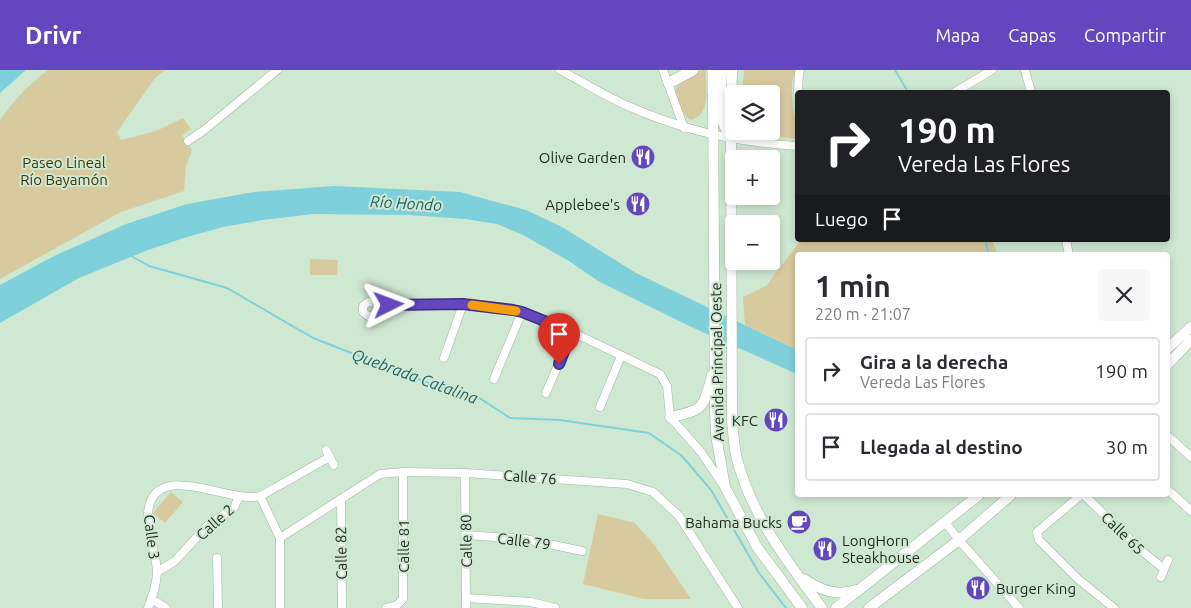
<!DOCTYPE html>
<html lang="es">
<meta charset="utf-8">
<style>
:root{--surface:#fff;--page:#f7f7f7;--text:#2b2b33;--muted:#7c7c81;--line:#e1e1e2;--accent:#6347bf}
body{margin:0;font-family:Ubuntu,sans-serif;background:var(--page);color:var(--text);height:100vh;display:flex;flex-direction:column;font-size:19px;white-space:nowrap}
*{box-sizing:border-box;margin:0}
p{font-size:16px;color:var(--muted)}
.icon{flex:none;width:28px;height:28px;fill:none;stroke:currentColor;stroke-width:2;stroke-linecap:round;stroke-linejoin:round}
.map{position:relative;flex:1;overflow:hidden}
.sheet{position:absolute;left:795px;top:182px;width:375px;height:245px;display:flex;flex-direction:column;background:var(--surface);border-radius:5px;box-shadow:0 2px 8px #0003}
.sheet>*{flex:none}
.hud{position:absolute;left:795px;top:20px;width:375px;height:152px;border-radius:5px;box-shadow:0 2px 8px #0003;background:#202124;color:#fff;overflow:hidden}
.tools{position:absolute;left:725px;top:15px;display:grid;gap:10px}
.tools a{display:grid;place-items:center;width:55px;height:55px;border-radius:5px;background:var(--surface);box-shadow:0 2px 8px #0003;font-size:25px}
.pin{position:absolute;display:grid;place-items:center;width:42px;height:42px;color:#fff;margin:-51px -21px;border-radius:50% 50% 50% 0;rotate:-45deg;box-shadow:0 0 5px #0007}
.pin .icon{rotate:45deg}
.me{position:absolute;width:55px;margin:-28px;rotate:87deg;stroke-linejoin:round;filter:drop-shadow(0 0 4px #0008)}
.turn{display:flex;align-items:center;gap:18px;height:105px;padding:0 20px;font-size:22px}
.turn .icon{width:65px;height:65px;stroke-width:2.5}
.turn b{display:block;font-size:35px;line-height:42px}
.then{display:flex;align-items:center;height:48px;padding:0 20px;background:#0003;gap:10px;font-size:19px}
.round{display:grid;place-items:center;flex:none;width:52px;height:52px;border-radius:5px;background:var(--page)}
.overview{display:flex;align-items:center;justify-content:space-between;height:85px;padding:0 20px}
h1{font-size:30px;font-weight:700;line-height:38px}
ul{padding:0;list-style:none}
li{display:flex;align-items:center;gap:15px;height:68px;margin:0 10px 8px;padding:0 10px;border:2px solid var(--line);border-radius:5px}
li div{flex:1}
li b{display:block;font-size:19px}
li em{font-style:normal}
header{display:flex;align-items:center;gap:30px;box-sizing:border-box;height:70px;padding:0 25px;background:var(--accent);color:#fff}
header strong{font-size:24px}
nav{display:flex;gap:28px;margin-inline-start:auto;font-size:18px}
.map>svg:first-child{display:block}
</style>
<header>
<strong>Drivr</strong>
<nav><a>Mapa</a><a>Capas</a><a>Compartir</a></nav>
</header>
<div class="map">
<svg width="1191" height="538" viewBox="0 0 1191 538">
<rect width="100%" height="100%" fill="#cfe8d2"/>
<g fill="#d8ca9f">
<path d="M48,0H165L155,8L117,62L121,70L156,61L183,48L191,59L182,65L192,80L186,96L184,121L121,142L0,209V50C14,30 29,14 48,0Z"/>
<path d="M700,0H706C705,18 712,44 691,50C684,46 682,41 679,34C668,7 689,15 700,0Z"/>
<path d="M744,0H796L792,12V24L793,40L797,52V69L757,64L755,61H771V24H742Z"/>
<path d="M801,170H992L998,185H798L797,280L745,255L743,227L766,216Z"/>
<path d="M310,189L338,190L337,205H310Z"/>
<path d="M171,422L183,432L165,453L153,443Z"/>
<path d="M598,444L635,453L656,477L691,529H644L583,514Z"/>
</g>
<g fill="#7ed1da">
<path d="M0,0H26L0,23Z"/>
<path d="M334,116L460,122L526,140L562,157L636,203L797,280V304L687,255L598,211L569,191L523,165L497,154L465,149L410,145L313,144L263,150L223,157L187,167L148,180L79,208L0,253V215L54,186L126,154L187,134L254,122Z"/>
</g>
<g fill="none" stroke-linecap="round" stroke-linejoin="round">
<g stroke="#7ed1da" stroke-width="2">
<path d="M895,0L908,22"/>
<path d="M985,170L989,185"/>
<path d="M131,186L149,196L227,218L313,268L431,314L481,329L510,348L560,350L649,363L682,386L711,420L759,503L786,538"/>
</g>
<defs>
<g id="minor">
<path d="M560,0C583,12 605,26 628,36C684,61 736,72 798,76"/>
<path d="M663,0L684,58"/>
<path d="M1025,0L1031,22"/>
<path d="M798,22L799,3L800,0"/>
<path d="M955,22L992,0"/>
<path d="M188,71L203,61L277,0"/>
<path d="M1066,170L1069,185"/>
<path d="M389,235L379,246H368L363,242V236L368,232L389,235L463,234L522,242L572,262L660,304L667,316L670,347L701,382L723,415"/>
<path d="M444,288L463,234"/>
<path d="M494,309L522,242"/>
<path d="M546,323L572,262"/>
<path d="M600,337L621,286"/>
<path d="M1168,366L1191,387"/>
<path d="M326,380L334,395"/>
<path d="M465,403L466,538"/>
<path d="M1168,420L1191,441"/>
<path d="M1081,425L1037,462L1039,470L1078,509L1114,538"/>
<path d="M1084,425L1143,482L1164,499"/>
<path d="M260,426L280,468V538"/>
<path d="M341,429L342,538"/>
<path d="M945,452L959,470L1019,538"/>
<path d="M466,465L525,469L582,481"/>
<path d="M280,468L380,404L403,402L465,403L627,414L653,422L679,446L738,538"/>
<path d="M217,488L218,538"/>
<path d="M157,502L175,491L208,455L234,438L239,426"/>
<path d="M1161,507L1168,490"/>
<path d="M466,528L531,532L555,538"/>
<path d="M151,529L166,538"/>
<path d="M148,538C152,528 157,513 157,501C156,481 143,452 150,433C164,393 231,434 260,426C266,424 274,418 280,415C296,406 313,396 330,387"/>
<path d="M386,538L397,535L403,529V402"/>
</g>
<g id="major">
<path d="M732,0L731,47L732,351C733,362 734,374 736,385C750,444 787,491 822,538"/>
<path d="M713,23L715,340L716,365L725,417L757,477L802,538"/>
<path d="M1168,278L1191,257"/>
<path d="M1168,294L1191,270"/>
<path d="M670,347C705,340 703,338 712,305"/>
<path d="M804,509C820,520 838,527 856,520"/>
<path d="M836,538L979,425"/>
<path d="M869,538L959,470L1011,425"/>
</g>
<g id="highway">
<path d="M713,0V23"/>
<path d="M722,0C719,25 718,47 731,69"/>
<path d="M669,13L693,0"/>
</g>
</defs>
<use href="#minor" stroke="#9eb6a1" stroke-width="9"/>
<use href="#major" stroke="#9eb6a1" stroke-width="11"/>
<use href="#highway" stroke="#9eb6a1" stroke-width="12"/>
<use href="#minor" stroke="#fff" stroke-width="8"/>
<use href="#major" stroke="#fff" stroke-width="10"/>
<use href="#highway" stroke="#fff" stroke-width="11"/>
</g>
<g fill="none" stroke-linecap="round" stroke-linejoin="round">
<defs>
<path id="route" d="M389,235L463,234L513,240L522,242L572,262L559,294"/>
</defs>
<use href="#route" stroke="#402e7c" stroke-width="12"/>
<use href="#route" stroke="#6347bf" stroke-width="9"/>
<path stroke="#f59e0b" stroke-width="9" d="M472,235L516,241"/>
</g>
<defs>
<symbol id="restaurant-disc" viewBox="-11 -11 22 22"><circle r="9.5" fill="#6347bf" stroke="#cfe8d2"/><path d="M-5-6h1v4h1v-4h1v4h1v-4h1v5L-1.5 .5V6h-2V.5L-5-1ZM5-6V6H3V1.5H1.5Q1.5-4 5-6Z" fill="#fff"/></symbol>
<symbol id="cafe-disc" viewBox="-11 -11 22 22"><circle r="9.5" fill="#6347bf" stroke="#cfe8d2"/><path d="M-5.5-4.5H6V0H3Q3 3.5 0 3.5H-2.5Q-5.5 3.5-5.5 0ZM3-3.2v2h1.7v-2ZM-6 4.5H4V6H-6Z" fill="#fff"/></symbol>
</defs>
<g fill-rule="evenodd">
<use href="#restaurant-disc" x="629" y="73" width="28" height="28"/>
<use href="#restaurant-disc" x="624" y="120" width="28" height="28"/>
<use href="#restaurant-disc" x="762" y="336" width="28" height="28"/>
<use href="#cafe-disc" x="785" y="438" width="28" height="28"/>
<use href="#restaurant-disc" x="811" y="465" width="28" height="28"/>
<use href="#restaurant-disc" x="964" y="504" width="28" height="28"/>
</g>
<g text-anchor="middle" dominant-baseline="central" stroke-width="4" stroke-linejoin="round" paint-order="stroke">
<g font-size="15" fill="#1f2820" stroke="#cfe8d2" text-anchor="end">
<text x="626" y="87">Olive Garden</text>
<text x="620" y="134">Applebee's</text>
<text x="758" y="350">KFC</text>
<text x="782" y="452">Bahama Bucks</text>
<text x="842" y="470" text-anchor="start">LongHorn<tspan x="842" dy="17">Steakhouse</tspan></text>
<text x="996" y="518" text-anchor="start">Burger King</text>
</g>
<g font-size="15" fill="#433502" stroke="#cfe8d2">
<text x="64" y="92">Paseo Lineal<tspan x="64" dy="17">Río Bayamón</tspan></text>
</g>
<g font-size="15" fill="#1f2820" stroke="#cfe8d2">
<text transform="translate(717 292) rotate(-91)">Avenida Principal Oeste</text>
<text transform="translate(530 407) rotate(4)">Calle 76</text>
<text transform="translate(215 452) rotate(-42)">Calle 2</text>
<text transform="translate(1123 463) rotate(44)">Calle 65</text>
<text transform="translate(152 467) rotate(83)">Calle 3</text>
<text transform="translate(466 471) rotate(-91)">Calle 80</text>
<text transform="translate(524 471) rotate(7)">Calle 79</text>
<text transform="translate(403 476) rotate(-90)">Calle 81</text>
<text transform="translate(341 483) rotate(-91)">Calle 82</text>
</g>
<g font-size="16" font-style="italic" fill="#1e6269" stroke="#cfe8d2">
<text transform="translate(406 133) rotate(3)">Río Hondo</text>
<text transform="translate(415 306) rotate(20)">Quebrada Catalina</text>
</g>
</g>
</svg>
<div class="tools">
<a><svg class="icon" aria-label="layers" viewBox="0 0 24 24"><path d="M12 4l9 5-9 5-9-5zM3 14l9 5 9-5"/></svg></a>
<a>+</a>
<a>−</a>
</div>
<div class="pin" style="left:559px;top:294px;background:#d93025"><svg class="icon" aria-label="arrive" viewBox="0 0 24 24"><path d="M6 21V4h12l-3 4 3 4H6"/></svg></div>
<svg class="me" style="left:389px;top:235px" viewBox="-20 -20 40 40"><path d="M0-17L14 15 0 8-14 15z" fill="#6347bf" stroke="#fff" stroke-width="4"/></svg>
<div class="hud">
<div class="turn"><svg class="icon" aria-label="right" viewBox="0 0 24 24"><path d="M7 20v-9h11M14 6l5 5-5 5"/></svg><div><b>190 m</b>Vereda Las Flores</div></div>
<div class="then">Luego<svg class="icon" aria-label="arrive" viewBox="0 0 24 24"><path d="M6 21V4h12l-3 4 3 4H6"/></svg></div>
</div>
<section class="sheet">
<div class="overview"><div><h1>1 min</h1><p>220 m · 21:07</p></div><a class="round"><svg class="icon" aria-label="close" viewBox="0 0 24 24"><path d="M6 6l12 12M18 6L6 18"/></svg></a></div>
<ul>
<li><svg class="icon" aria-label="right" viewBox="0 0 24 24"><path d="M7 20v-9h11M14 6l5 5-5 5"/></svg><div><b>Gira a la derecha</b><p>Vereda Las Flores</p></div><em>190 m</em></li>
<li><svg class="icon" aria-label="arrive" viewBox="0 0 24 24"><path d="M6 21V4h12l-3 4 3 4H6"/></svg><div><b>Llegada al destino</b></div><em>30 m</em></li>
</ul>
</section>
</div>
